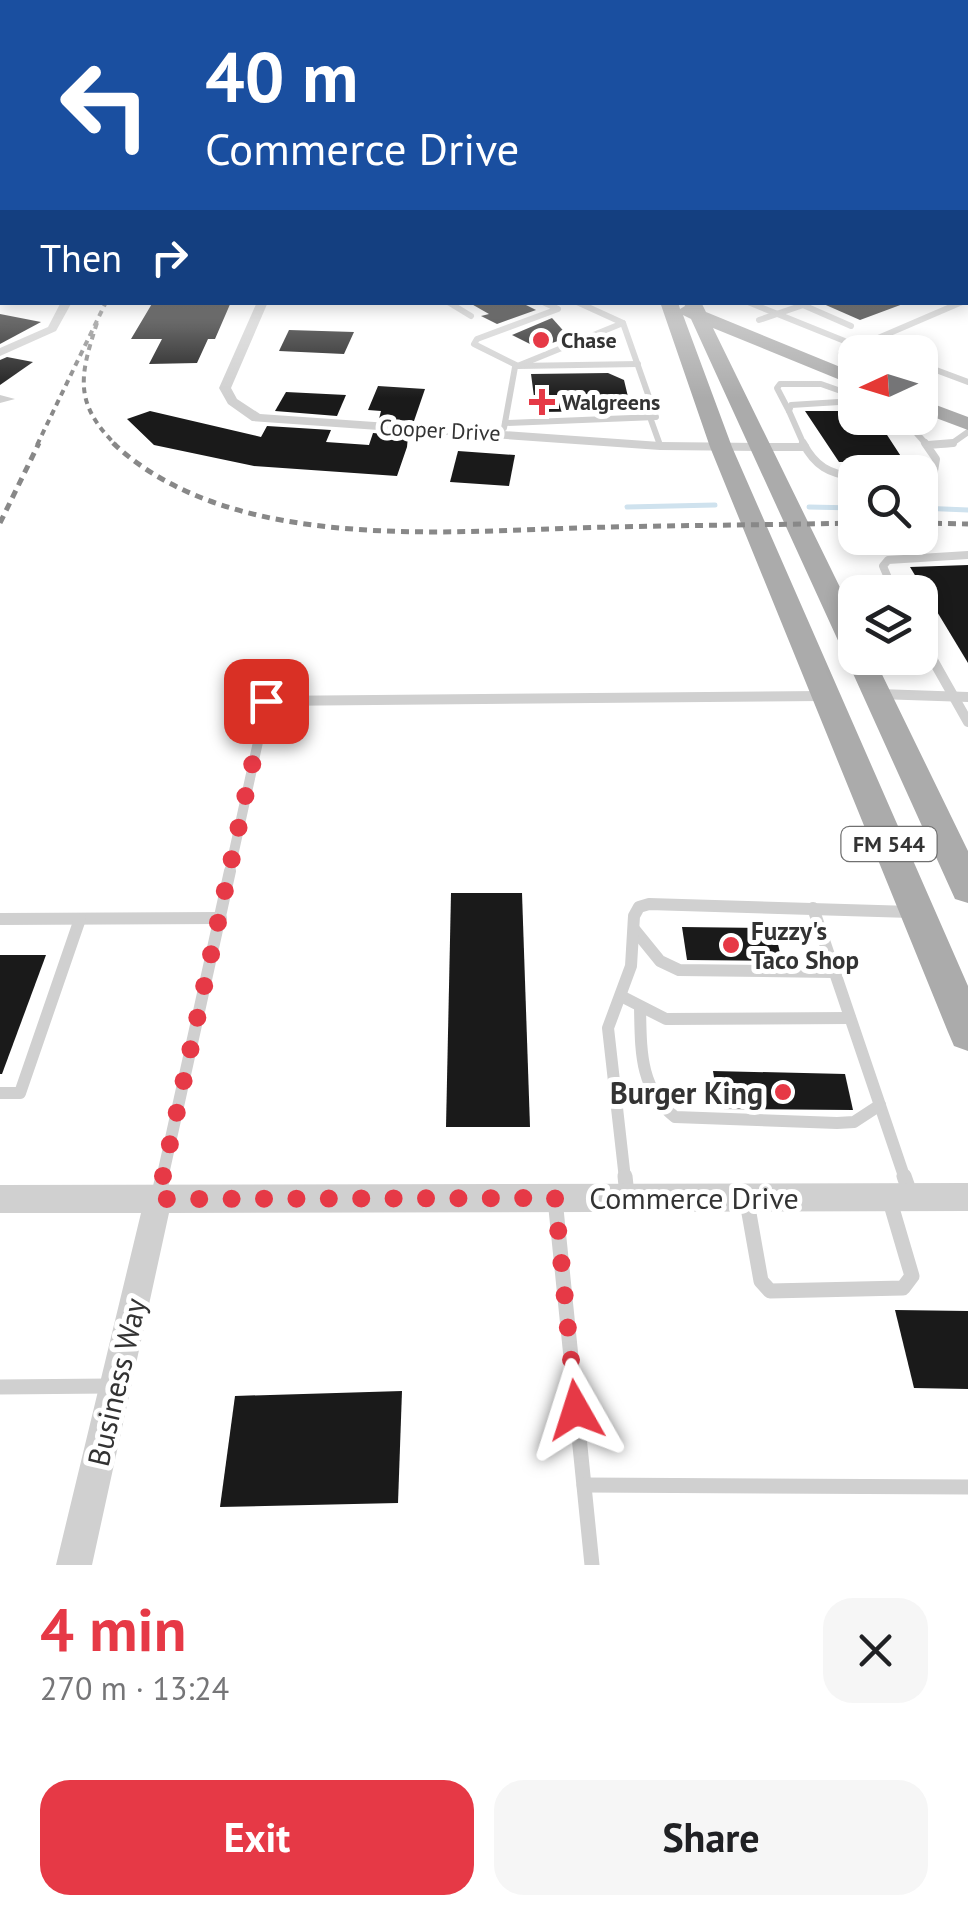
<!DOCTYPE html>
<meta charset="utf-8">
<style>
:root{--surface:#fff;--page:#f6f6f6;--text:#202124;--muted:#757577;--accent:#e63946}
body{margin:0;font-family:"PT Sans",sans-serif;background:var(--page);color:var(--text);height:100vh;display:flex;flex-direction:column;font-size:38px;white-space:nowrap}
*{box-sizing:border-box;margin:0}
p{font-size:32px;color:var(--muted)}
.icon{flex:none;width:55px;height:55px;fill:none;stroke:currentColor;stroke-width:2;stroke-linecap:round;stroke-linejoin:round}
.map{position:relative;height:1565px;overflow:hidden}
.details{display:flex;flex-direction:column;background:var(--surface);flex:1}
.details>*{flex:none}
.top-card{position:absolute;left:0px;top:0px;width:970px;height:305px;box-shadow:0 5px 15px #0003;background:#1a4fa0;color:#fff;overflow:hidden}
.needle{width:65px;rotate:266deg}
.tools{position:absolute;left:838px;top:335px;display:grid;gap:20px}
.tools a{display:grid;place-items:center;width:100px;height:100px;border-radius:20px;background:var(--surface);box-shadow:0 5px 15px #0003;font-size:50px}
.pin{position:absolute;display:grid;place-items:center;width:85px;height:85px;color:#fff;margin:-42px;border-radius:20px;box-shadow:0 5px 15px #0006}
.me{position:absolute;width:110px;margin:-55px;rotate:354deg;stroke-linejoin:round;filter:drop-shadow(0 0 8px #0008)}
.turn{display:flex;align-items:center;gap:35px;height:210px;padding:0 40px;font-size:45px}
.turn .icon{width:130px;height:130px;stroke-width:2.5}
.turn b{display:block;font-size:70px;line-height:85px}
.then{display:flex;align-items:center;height:95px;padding:0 40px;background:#0003;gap:20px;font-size:38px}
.round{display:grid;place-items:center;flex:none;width:105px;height:105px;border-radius:30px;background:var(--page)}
.headline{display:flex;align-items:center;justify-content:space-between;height:170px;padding:0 40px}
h1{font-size:60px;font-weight:800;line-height:75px;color:var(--accent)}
.cta{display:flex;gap:20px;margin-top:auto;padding:20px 40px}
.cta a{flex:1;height:115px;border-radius:30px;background:var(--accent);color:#fff;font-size:40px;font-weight:800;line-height:115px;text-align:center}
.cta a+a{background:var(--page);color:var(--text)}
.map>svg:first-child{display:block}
</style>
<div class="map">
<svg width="968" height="1565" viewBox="0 0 968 1565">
<rect width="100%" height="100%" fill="#fff"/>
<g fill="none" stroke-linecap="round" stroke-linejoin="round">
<g stroke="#cfe2ee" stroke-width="5">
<path d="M627,507L715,505"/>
<path d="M809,507L855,508"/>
<path d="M920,508L968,510"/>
</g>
</g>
<g fill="#1a1a1a">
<path d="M153,302H231L215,339H208L197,363L149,364L162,339H131Z"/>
<path d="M468,302H520L536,310L497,324L481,316L489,314Z"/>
<path d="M819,302H903V304L860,320Z"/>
<path d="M0,314L41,322L0,344Z"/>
<path d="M552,318L569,337L538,348L512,335Z"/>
<path d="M289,330L354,332L344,354L279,351Z"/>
<path d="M7,357L33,362L0,385V360Z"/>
<path d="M608,373L624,380L629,401H623L626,411L536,412L531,374Z"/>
<path d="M378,386L425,389L414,421L379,419L381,411L368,410Z"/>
<path d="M286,392L346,395L337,416L275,411Z"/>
<path d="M150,411L261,437L267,426L331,430L326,442L369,445L373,433L408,436L407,447L397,476L254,466L154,445L127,419Z"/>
<path d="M805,411H843L855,413V418H876L904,461L839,462Z"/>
<path d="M458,451L515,455L509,486L450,482Z"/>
<path d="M968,565V663L910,567Z"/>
<path d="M451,893H522L530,1127H446Z"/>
<path d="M682,927L774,928L782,961L687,960Z"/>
<path d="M0,955H46L2,1074H0Z"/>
<path d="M713,1071L845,1074L853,1110L719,1109Z"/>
<path d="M895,1310L968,1311V1389L914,1388Z"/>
<path d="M402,1391L398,1503L220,1507L235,1396Z"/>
</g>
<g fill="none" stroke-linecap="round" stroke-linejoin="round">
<g stroke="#d0d0d0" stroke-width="6">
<path d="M448,302L471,316"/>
<path d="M543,302L558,309L477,339L474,344L518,366L638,364"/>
<path d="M748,302L857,346L884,352"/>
<path d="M803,305L851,326"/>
<path d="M759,320L806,304"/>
<path d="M841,354L962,302"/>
<path d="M920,364L968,382"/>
<path d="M789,411L777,388L780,384H821L855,396"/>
<path d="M903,418L927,445"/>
<path d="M651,420L660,445"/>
<path d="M505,423L656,417L623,323"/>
<path d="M504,428L515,367L623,323L577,302"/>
<path d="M804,445L789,411L791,405L855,401"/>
<path d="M928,445L951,444L968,432"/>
</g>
<g stroke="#d0d0d0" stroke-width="8">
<path d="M803,443C815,466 829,474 855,477"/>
<path d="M928,445L953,443"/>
<path d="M761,447H805"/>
<path d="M920,477L934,471L936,459L925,443"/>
<path d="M894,592L883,566L888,560L968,555"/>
</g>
<g stroke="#d0d0d0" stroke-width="10">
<path d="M920,637L968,722"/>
<path d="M878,694L968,697"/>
<path d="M229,874L267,701L821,696"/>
</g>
<g stroke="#d0d0d0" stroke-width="12">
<path d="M813,908L905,1179"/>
<path d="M0,919L221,918"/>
<path d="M634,929L660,961L679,970L834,972"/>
<path d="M621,996L666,1019L850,1018"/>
<path d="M640,1007C641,1049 639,1089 675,1117L837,1123L854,1122L880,1105"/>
<path d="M0,1093H20L80,919"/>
<path d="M162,1179L230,871"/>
<path d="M625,1179L608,1028L631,966L634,916L639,907L649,904L911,912"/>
</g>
<g stroke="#d0d0d0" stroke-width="15">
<path d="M625,1176L627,1195"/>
<path d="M904,1176L911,1196"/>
<path d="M158,1198L163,1176"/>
<path d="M555,1199L592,1565"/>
<path d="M747,1202L761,1281L770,1291L903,1288L912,1276L889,1198"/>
<path d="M0,1387L109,1386"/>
<path d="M584,1485L968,1487"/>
</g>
<g fill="#d0d0d0" fill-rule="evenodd">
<rect x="0" y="256" width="2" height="6"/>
<path d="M61,302H72L56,331L0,356V348L48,327Z"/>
<path d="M257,302H268L231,388L237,399L260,414L660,442L760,443L767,447L760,451L660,450L252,421L228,404L219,388Z"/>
<path d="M0,395L15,399L0,403Z"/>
<path d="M968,1183V1211L169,1213L92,1565H56L141,1213H0V1185Z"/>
</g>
<g fill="#ababab" fill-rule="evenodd">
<path d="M660,302H678L680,309L685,306L684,302H701L706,312L855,373V386L713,328L855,618V658H874L968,851V903L955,899L950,888L846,658L848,654L841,647L691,319L683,315L732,447L968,986V1051L954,1046L948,1032L710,447Z"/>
<path d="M920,399L968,417V430L920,412Z"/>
</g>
<g stroke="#888" stroke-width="4" stroke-dasharray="6 5" stroke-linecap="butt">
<path d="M97,323C80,375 73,403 116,445"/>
<path d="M37,445L106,302"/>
</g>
<g stroke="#888" stroke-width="5" stroke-dasharray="8 6" stroke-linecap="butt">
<path d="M113,443C234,557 458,530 611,527C693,525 774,525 855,523"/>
<path d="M0,523L39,443"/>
<path d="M920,523L968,524"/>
</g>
</g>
<linearGradient id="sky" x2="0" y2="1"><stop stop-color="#9ec6ea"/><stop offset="0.45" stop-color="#fff"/><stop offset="1" stop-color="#fff" stop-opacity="0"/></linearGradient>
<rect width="968" height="398" fill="url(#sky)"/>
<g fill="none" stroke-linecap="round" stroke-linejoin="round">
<path stroke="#e63946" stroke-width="18" stroke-dasharray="0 32.4" d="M266,701L158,1199L555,1198L576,1410"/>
</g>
<g fill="#e63946" stroke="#fff" stroke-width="4">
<circle cx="541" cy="340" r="10"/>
<path d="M537 387h10v10h10v10h-10v10h-10v-10h-10v-10h10z"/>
<circle cx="731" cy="945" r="10"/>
<circle cx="783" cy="1092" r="10"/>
</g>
<g text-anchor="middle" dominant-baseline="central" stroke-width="10" stroke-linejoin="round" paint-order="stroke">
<g font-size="22" font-weight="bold" fill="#333" stroke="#fff" text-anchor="start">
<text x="561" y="340">Chase</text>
<text x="562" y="402">Walgreens</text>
</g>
<g font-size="22" fill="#333" stroke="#fff">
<text transform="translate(440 430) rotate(3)">Cooper Drive</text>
</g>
<rect fill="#fff" stroke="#707070" stroke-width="2.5" x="841.5" y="827" width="95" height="34" rx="8"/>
<g font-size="22" font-weight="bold" fill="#333">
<text x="889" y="844">FM 544</text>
</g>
<g font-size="25" font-weight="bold" fill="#333" stroke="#fff" text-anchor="start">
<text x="751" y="931">Fuzzy's<tspan x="751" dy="29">Taco Shop</tspan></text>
</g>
<g font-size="30" font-weight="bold" fill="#333" stroke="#fff" text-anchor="end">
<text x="763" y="1092">Burger King</text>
</g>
<g font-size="30" fill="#333" stroke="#fff">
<text x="694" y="1197">Commerce Drive</text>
<text transform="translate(116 1382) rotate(-77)">Business Way</text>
</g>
</g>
</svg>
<div class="tools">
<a><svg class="needle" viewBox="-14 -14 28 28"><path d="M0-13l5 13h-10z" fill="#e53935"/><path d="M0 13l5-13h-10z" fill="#757577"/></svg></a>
<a><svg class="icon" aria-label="search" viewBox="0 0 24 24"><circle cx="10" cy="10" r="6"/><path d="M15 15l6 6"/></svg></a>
<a><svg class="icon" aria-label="layers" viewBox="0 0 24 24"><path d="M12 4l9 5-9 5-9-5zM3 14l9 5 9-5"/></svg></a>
</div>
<div class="pin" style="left:266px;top:701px;background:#d93025"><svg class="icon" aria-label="arrive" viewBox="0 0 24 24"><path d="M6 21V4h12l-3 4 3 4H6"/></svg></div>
<svg class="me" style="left:576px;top:1410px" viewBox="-20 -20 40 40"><path d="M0-17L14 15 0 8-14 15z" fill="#e63946" stroke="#fff" stroke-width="4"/></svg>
<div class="top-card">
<div class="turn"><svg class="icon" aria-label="left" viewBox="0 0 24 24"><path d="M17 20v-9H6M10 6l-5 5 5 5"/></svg><div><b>40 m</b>Commerce Drive</div></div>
<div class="then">Then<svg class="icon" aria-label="right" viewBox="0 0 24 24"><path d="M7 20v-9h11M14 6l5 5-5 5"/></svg></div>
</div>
</div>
<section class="details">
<div class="headline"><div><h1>4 min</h1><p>270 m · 13:24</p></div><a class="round"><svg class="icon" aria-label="close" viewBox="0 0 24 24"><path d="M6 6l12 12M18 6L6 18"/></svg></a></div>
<div class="cta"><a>Exit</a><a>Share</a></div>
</section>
